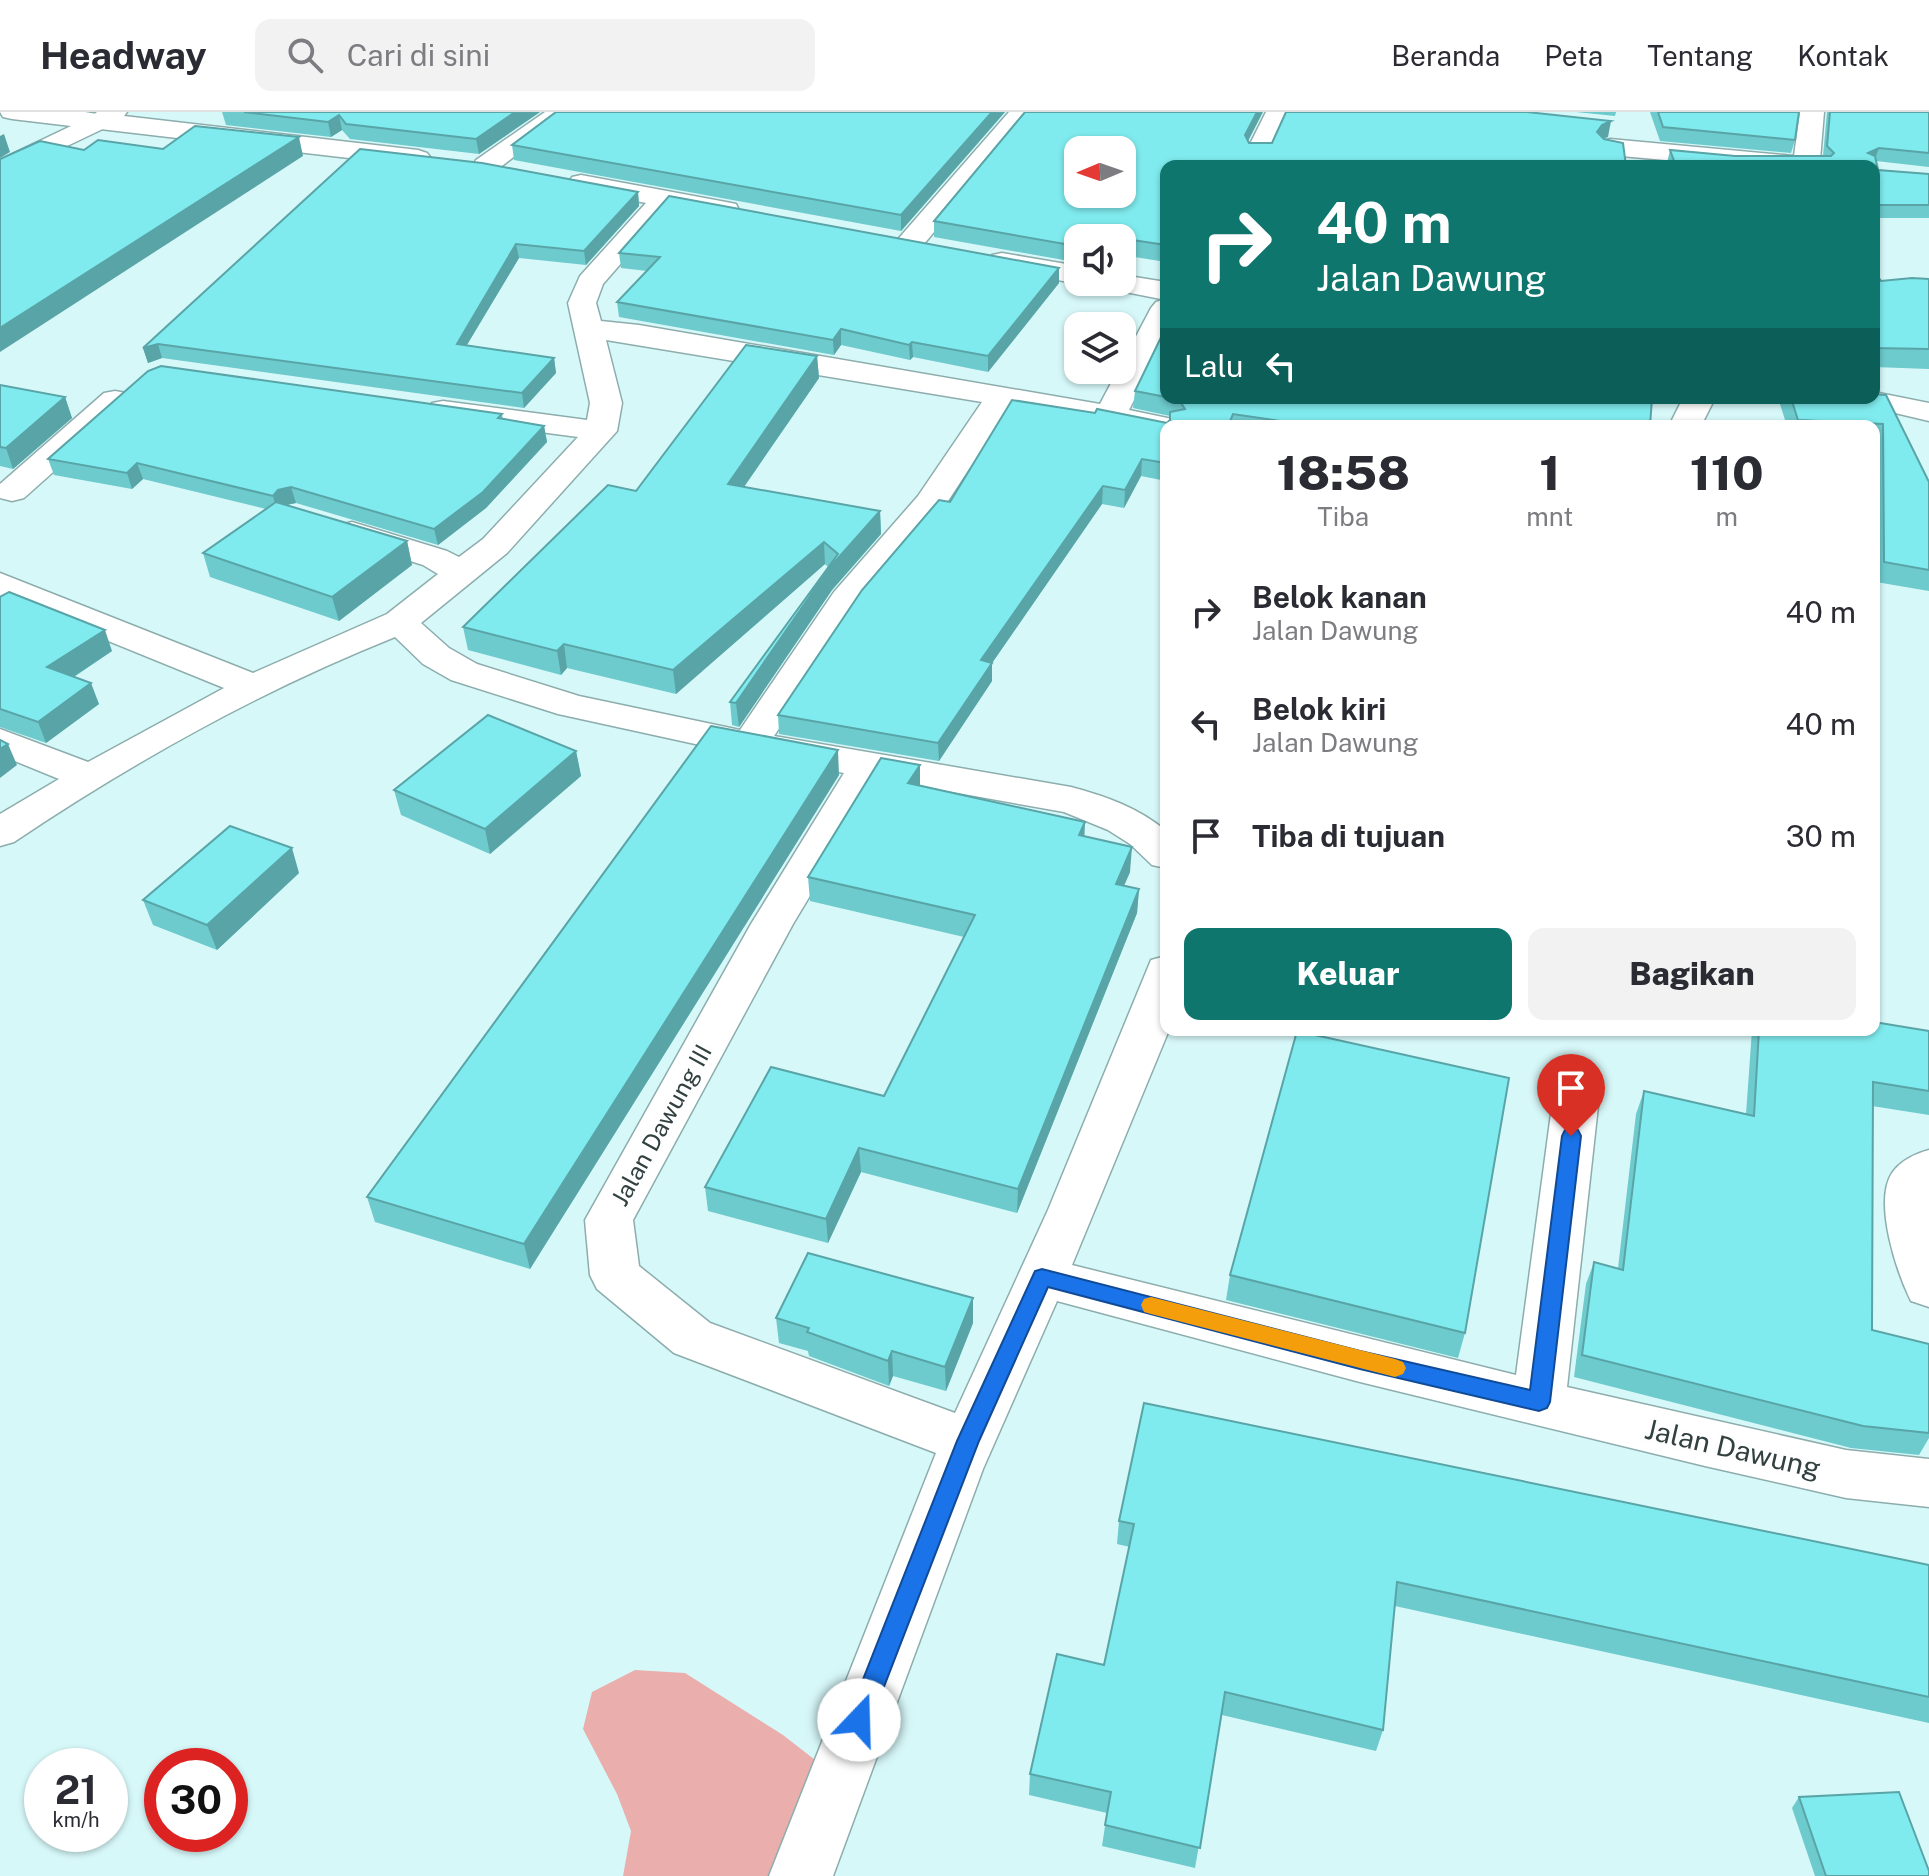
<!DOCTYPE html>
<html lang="id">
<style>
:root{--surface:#fff;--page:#f2f2f3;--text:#2b2b33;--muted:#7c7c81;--line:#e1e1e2;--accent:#0f766e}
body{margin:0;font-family:"Public Sans",sans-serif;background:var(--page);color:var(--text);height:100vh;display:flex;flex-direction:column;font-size:30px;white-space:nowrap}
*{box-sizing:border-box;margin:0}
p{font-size:26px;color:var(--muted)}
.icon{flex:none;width:44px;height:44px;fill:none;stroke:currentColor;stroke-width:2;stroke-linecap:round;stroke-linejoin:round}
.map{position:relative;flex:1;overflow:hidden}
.sheet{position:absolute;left:1160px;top:308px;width:720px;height:616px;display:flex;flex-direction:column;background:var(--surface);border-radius:16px;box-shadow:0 2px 6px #0004}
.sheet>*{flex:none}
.banner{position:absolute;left:1160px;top:48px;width:720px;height:244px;border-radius:16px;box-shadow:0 2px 6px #0004;background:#0f766e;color:#fff;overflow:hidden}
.needle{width:52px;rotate:268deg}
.buttons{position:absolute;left:1064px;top:24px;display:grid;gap:16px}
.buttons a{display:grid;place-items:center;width:72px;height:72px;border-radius:16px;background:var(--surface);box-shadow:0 2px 6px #0004;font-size:40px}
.speed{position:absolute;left:24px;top:1636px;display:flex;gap:16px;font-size:40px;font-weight:700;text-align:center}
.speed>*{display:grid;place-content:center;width:104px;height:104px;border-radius:50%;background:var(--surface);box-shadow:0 2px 6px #0004;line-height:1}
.speed small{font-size:20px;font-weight:400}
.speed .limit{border:12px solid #d22;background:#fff;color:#111}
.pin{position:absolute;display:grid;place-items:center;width:68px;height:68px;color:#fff;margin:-82px -34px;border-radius:50% 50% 50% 0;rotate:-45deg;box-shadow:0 0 8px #0007}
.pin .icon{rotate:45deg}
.me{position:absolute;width:88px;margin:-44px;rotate:21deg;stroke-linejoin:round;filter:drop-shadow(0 0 6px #0008)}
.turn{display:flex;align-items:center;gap:28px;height:168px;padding:0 24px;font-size:36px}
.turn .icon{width:104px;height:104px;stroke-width:2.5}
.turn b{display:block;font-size:56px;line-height:68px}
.then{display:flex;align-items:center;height:76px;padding:0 24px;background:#0003;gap:16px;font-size:30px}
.eta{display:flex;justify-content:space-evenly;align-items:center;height:136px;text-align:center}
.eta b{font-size:48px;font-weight:800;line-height:56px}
.button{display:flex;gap:16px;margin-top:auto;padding:16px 24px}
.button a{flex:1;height:92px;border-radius:16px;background:var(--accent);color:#fff;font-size:32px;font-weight:800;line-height:92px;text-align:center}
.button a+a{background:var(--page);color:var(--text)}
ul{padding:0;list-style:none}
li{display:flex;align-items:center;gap:24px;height:112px;padding:0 24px}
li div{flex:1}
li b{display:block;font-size:30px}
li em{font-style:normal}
header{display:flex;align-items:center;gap:48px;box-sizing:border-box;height:112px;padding:0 40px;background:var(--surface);border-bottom:2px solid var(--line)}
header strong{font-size:38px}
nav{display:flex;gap:44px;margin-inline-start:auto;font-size:28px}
.search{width:560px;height:72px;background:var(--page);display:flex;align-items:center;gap:20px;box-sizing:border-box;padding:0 28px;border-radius:16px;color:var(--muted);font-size:30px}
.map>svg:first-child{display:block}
</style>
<header>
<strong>Headway</strong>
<div class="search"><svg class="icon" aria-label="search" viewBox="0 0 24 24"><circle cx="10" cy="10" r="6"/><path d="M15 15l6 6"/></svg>Cari di sini</div>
<nav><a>Beranda</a><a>Peta</a><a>Tentang</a><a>Kontak</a></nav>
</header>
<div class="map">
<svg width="1929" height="1764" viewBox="0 0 1929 1764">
<rect width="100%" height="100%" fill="#d7f8f9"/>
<path fill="#eaaeac" d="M635,1558L685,1561L783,1623L828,1658L786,1764H623L631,1719L617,1682L583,1617L592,1580Z"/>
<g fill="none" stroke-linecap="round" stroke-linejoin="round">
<defs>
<g id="minor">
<path d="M0,0H85L109,4L113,9L109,14L0,66V48L71,14L12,7L3,5Z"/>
<path d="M545,0H573L494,60H476L472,54L476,48Z"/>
<path d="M1009,0H1034L919,138L909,140L899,138L895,132L899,126Z"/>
<path d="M1266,0H1290L1272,40L1268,45H1250L1246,40Z"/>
<path d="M1800,0H1824L1820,48L1827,54H1731L1610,43L1601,40L1597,35L1601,30L1610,27L1794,44Z"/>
<path d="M664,79L673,81L677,87L603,172L596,191L601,209L639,213L1100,292L1118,258H1122V251L1151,196L1156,190L1166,187V224L1129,298L1177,308L1181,314H1166V325L1010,295L942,398L860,494L774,624L1071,675C1105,684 1139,696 1166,719V756L1152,753L1130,732L1108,718L1064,700L880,667L793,812L633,1108L639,1154L710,1211L955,1301L1048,1098L1151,848L1166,844V918H1169L1072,1153L1516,1263L1552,994L1559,982L1575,977L1591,982L1598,994L1567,1275L1846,1338L1929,1347V1395L1846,1386L1705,1354L1360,1270L1057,1189L983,1357L833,1764H769L936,1341L674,1241L597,1177L590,1163L585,1108L751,812L844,661L750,644L558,602L451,568L423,552L395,525C262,578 133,650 14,730L0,734V702L59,667L0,643V617L88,650L224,576L0,485V461L253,561L387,502L438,462L423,453L340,427L335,420L340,413L352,410L447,439L459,445L483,427L578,325L443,307L432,305L427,298L432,291L443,289L587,308L590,291L568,191L580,164L655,81ZM606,228L982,290L918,384L834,480L740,618L579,584L477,552L449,536L421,511L507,441L617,319L622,291Z"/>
<path d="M115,279L126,281L131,288L126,295L24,386L12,389L0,386V372L104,281Z"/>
<path d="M1874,280L1929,291V309L1891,300L1820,295L1809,293L1804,286H1874Z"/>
<path d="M1683,286H1715L1701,314H1669Z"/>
<path d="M1929,1038V1195L1911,1189C1897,1161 1873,1090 1892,1061C1901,1048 1915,1042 1929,1038Z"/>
</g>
<g id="secondary">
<path d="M97,0H127L124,4L418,38L427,41L431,46L427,51L418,54L100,17L91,14L87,9Z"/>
<path d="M581,63L726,90L736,92L739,98L736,104L726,106L572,77L568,71L572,65Z"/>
<path d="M1002,141L1078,154V170H1084L1078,172L992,155L988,149L992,143Z"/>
<path d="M1122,163L1166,170V188L1105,176L1101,170H1122Z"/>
</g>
</defs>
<use href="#minor" stroke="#8dadad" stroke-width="3"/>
<use href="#secondary" stroke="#8dadad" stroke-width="3"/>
<use href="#minor" fill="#fff" fill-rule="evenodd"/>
<use href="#secondary" fill="#fff" fill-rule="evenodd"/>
</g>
<g fill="#6dcacd">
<path d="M222,0H540L479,42L350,27L342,18L331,25L226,13Z"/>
<path d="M556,0H1005L901,119L514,48L512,33Z"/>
<path d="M1576,0H1616L1615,4Z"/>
<path d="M1650,0H1799L1795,28L1791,41L1660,29Z"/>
<path d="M1827,0H1929V55L1876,49L1878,58L1929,62V106H1874V54H1668L1667,51L1670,38L1735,44H1823Z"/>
<path d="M1608,25L1603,26L1166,54V150L1122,143V126H1078V147L1075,150L934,125V109L1248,29L1249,31Z"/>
<path d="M638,80L639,94L586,153L519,146L467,233L554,246L556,261L524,296L162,246L148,251L143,236Z"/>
<path d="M619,141L1059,171L988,260L913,245L910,248L841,233L834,243L619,205L617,190L647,159L621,156Z"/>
<path d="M1874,163L1881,169L1929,167V257L1874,255Z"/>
<path d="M1166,215V286H1652L1650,314H1166V369L1141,364L1124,396L1102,392L992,551V569L939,649L779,622L778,603L950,390L1095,301L1167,311L1170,308V304L1133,296L1135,279Z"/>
<path d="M817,244L819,266L744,375L880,399L881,422L832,478L739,615L732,613L730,590L828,455L825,452L676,582L567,556L561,563L468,538L463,515L636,379Z"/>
<path d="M0,273L65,285L72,306L13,357L0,354Z"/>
<path d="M1778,286H1874L1929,370V479L1876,470V332H1874V314H1787Z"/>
<path d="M502,302L503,307L544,314L547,330L486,396L438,433L296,391L286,393L407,429L412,453L339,509L210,465L203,441L266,397L143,367L132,377L54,363L48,347Z"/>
<path d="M0,485L112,539L74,565L99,592L46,631L0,615Z"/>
<path d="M576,639L581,664L490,742L401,703L394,678Z"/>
<path d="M839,663L530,1157L375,1110L367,1085Z"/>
<path d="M920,673L1084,725L1130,760L1124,774L1139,777L1137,801L1017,1101L861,1060L828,1131L708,1099L705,1075L884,984L964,825L810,789L808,765Z"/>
<path d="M299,761L217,838L153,813L143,788Z"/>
<path d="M1752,918L1929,919V1003L1872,994V1218L1929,1232V1326L1919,1343L1851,1336L1574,1265L1586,1172L1594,1150L1618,1156L1636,1002L1644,979L1746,1002Z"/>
<path d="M1230,1163L1465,1221L1458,1246L1226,1188Z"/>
<path d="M776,1206L973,1211L946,1279L893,1264L889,1274L809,1244L808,1239L779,1231Z"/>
<path d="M1119,1409L1929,1453V1611L1395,1494L1383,1618L1376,1639L1222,1603L1195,1756L1102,1734L1107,1701L1029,1683L1030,1662L1104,1553L1130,1435L1117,1432Z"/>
<path d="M1799,1685L1929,1764H1815L1792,1696Z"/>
</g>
<g fill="#59a4a7">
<path d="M515,0H540L479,42L476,27Z"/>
<path d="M992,0H1005L901,119V103Z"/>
<path d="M1257,0H1263L1243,39L1245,23Z"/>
<path d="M339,3L342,18L331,25L328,10Z"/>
<path d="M1611,9L1608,25L1599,28L1597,20L1602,13Z"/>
<path d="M4,22L10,40L0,46V24Z"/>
<path d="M299,25L303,44L0,240V216Z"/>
<path d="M1879,36L1874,49L1868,41Z"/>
<path d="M638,80L639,94L586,153L584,139Z"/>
<path d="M516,132L519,146L459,246L457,232Z"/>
<path d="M1078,132V147L1075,150L1076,134Z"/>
<path d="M1059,156V171L988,260V244Z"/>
<path d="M841,217V233L834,243L833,228Z"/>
<path d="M912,230L913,245L910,248L909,233Z"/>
<path d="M158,232L162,246L148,251L143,236Z"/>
<path d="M817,244L819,266L730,395L728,372Z"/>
<path d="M554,246L556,261L524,296L522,281Z"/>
<path d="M65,285L72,306L13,357L6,336Z"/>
<path d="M544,314L547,330L486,396L438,433L434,417Z"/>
<path d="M1142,347L1141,364L1124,396L1125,378Z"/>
<path d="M137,351L143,367L132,377L127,361Z"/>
<path d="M1103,374L1102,392L981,567V548Z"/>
<path d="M291,375L296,391L282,394L277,400L273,384L278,378Z"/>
<path d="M880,399L881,422L832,478L739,615L736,591L830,455Z"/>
<path d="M407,429L412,453L339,509L332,485Z"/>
<path d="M824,430L825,452L676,582L673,558Z"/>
<path d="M105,518L112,539L55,577L47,555Z"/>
<path d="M564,532L567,556L561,563L557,539Z"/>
<path d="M992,551V569L939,649L938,631Z"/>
<path d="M91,571L99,592L46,631L38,610Z"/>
<path d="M8,632L17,653L0,666V637Z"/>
<path d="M838,638L839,663L530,1157L524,1132Z"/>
<path d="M576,639L581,664L490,742L485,717Z"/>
<path d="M920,653V677L908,671Z"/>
<path d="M1085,710L1084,735L1079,723Z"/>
<path d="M1132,735L1130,760L1114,796L1116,772Z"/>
<path d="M292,736L299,761L217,838L207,813Z"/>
<path d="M1139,777L1137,801L1017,1101L1018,1077Z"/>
<path d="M859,1036L861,1060L828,1131L826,1107Z"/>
<path d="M973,1186V1211L946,1279L945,1255Z"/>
<path d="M892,1239L893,1264L889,1274L888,1249Z"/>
</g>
<g fill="#7febee" stroke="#59a4a7" stroke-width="2" fill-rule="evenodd">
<path d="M244,0H515L476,27L346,12L339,3L328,10Z"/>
<path d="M556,0H992L901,103L512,33Z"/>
<path d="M1025,0H1257L1245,23L1249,31H1272L1286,0H1527L1611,9L1602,13L1597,20L1604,27L1623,31L1626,54H1166V133L1086,121L1083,126H1078V132L1076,134L934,109ZM1078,38H1122V82H1078Z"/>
<path d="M1658,0H1799L1795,28L1663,15Z"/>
<path d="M1830,0H1929V41L1879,36L1868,41L1875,44L1878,58L1929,62V93H1874V54H1676L1670,38L1735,44H1831L1834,41L1827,34Z"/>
<path d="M195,14L299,25L0,216V47L40,29L84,38L98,28L163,37Z"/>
<path d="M360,37L482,51L638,80L584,139L516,132L457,232L554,246L522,281L158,232L143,236Z"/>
<path d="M669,84L1059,156L988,244L912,230L909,233L841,217L833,228L617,190L660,145L619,141Z"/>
<path d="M1874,163H1877L1881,169L1912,166L1929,167V237L1874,236Z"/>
<path d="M1166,215V285L1135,279Z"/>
<path d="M746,233L817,244L728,372L880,399L830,455L736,591L730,590L838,442L824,430L673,558L564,532L557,539L463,515L608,373L636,379Z"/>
<path d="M161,254L502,302L498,306L544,314L483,380L434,417L291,375L278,378L273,384L137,351L127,361L48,347L148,259Z"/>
<path d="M0,273L65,285L6,336L0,335Z"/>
<path d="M1874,282L1886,283L1929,370V458L1884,450L1883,312L1798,308L1791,286H1874Z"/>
<path d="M1170,286H1652L1650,314H1314L1233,302L1228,314H1166V351L1142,347L1125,378L1103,374L981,548L992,551L938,631L778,603L862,478L939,388L950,390L1012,288L1095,301L1097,297L1167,311L1170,308V300L1185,297L1179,288Z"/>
<path d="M276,390L407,429L332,485L203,441Z"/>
<path d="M9,480L105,518L47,555L91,571L38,610L0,597V485Z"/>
<path d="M488,603L576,639L485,717L394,678Z"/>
<path d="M711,614L838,638L524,1132L367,1085Z"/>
<path d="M0,628L8,632L0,637Z"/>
<path d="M881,646L920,653L908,671L1085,710L1079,723L1132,735L1116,772L1139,777L1018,1077L859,1036L826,1107L705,1075L771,955L884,984L975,803L808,765Z"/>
<path d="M230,714L292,736L207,813L143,788Z"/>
<path d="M1874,910L1929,919V979L1873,970L1872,1218L1929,1232V1321L1863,1314L1582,1243L1594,1150L1623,1158L1644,979L1754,1004L1759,918H1874Z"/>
<path d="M1297,919L1509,966L1465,1221L1230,1163Z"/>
<path d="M808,1141L973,1186L945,1255L892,1239L888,1249L807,1220L809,1216L776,1206Z"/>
<path d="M1144,1291L1929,1453V1585L1397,1470L1383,1618L1225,1580L1200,1736L1105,1713L1111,1680L1030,1662L1057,1542L1104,1553L1134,1412L1119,1409Z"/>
<path d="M1899,1680L1929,1759V1764H1826L1799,1685Z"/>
</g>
<path fill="#1a73e8" stroke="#114b97" stroke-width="2" d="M1571,1016L1578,1018L1581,1024L1550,1290L1547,1296L1539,1299L1360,1257L1048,1175L979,1329L868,1616L859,1620L850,1616L847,1608L957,1329L1035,1159L1042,1157L1360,1239L1530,1278L1562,1024L1565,1018Z"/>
<path fill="#f59e0b" d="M1151,1185L1395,1247L1403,1250L1406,1256L1403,1262L1395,1265L1151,1202L1144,1200L1141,1193L1144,1187Z"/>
<g text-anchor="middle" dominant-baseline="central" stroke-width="8" stroke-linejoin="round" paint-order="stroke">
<g font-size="24" fill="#324040" stroke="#fefefe">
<text transform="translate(661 1013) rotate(-61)">Jalan Dawung III</text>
</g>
<g font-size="28" fill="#324040" stroke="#fefefe">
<text transform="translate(1733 1336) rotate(13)">Jalan Dawung</text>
</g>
</g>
</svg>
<div class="buttons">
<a><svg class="needle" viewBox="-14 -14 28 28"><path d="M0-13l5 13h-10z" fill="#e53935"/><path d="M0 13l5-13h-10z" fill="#7c7c81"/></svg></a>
<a><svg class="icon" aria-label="sound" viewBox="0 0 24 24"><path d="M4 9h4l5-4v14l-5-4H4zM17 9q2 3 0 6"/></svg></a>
<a><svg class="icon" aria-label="layers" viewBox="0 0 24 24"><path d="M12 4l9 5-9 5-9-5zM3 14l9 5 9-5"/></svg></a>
</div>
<div class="speed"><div>21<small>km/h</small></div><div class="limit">30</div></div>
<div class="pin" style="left:1571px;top:1024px;background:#d93025"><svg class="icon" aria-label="arrive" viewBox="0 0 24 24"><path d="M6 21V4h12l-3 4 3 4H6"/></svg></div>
<svg class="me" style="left:859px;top:1608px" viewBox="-20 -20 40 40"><circle r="19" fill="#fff"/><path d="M0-13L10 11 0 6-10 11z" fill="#1a73e8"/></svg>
<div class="banner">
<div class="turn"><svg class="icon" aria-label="right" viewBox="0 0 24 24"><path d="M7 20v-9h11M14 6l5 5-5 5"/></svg><div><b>40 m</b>Jalan Dawung</div></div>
<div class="then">Lalu<svg class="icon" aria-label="left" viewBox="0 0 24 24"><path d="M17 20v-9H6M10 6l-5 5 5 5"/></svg></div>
</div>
<section class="sheet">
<div class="eta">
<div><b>18:58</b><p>Tiba</p></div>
<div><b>1</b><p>mnt</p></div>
<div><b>110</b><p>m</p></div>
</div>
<ul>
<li><svg class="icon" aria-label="right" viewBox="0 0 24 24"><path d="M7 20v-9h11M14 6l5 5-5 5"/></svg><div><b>Belok kanan</b><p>Jalan Dawung</p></div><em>40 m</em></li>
<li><svg class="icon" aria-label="left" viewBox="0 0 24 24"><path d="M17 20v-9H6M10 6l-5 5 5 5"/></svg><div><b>Belok kiri</b><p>Jalan Dawung</p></div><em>40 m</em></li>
<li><svg class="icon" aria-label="arrive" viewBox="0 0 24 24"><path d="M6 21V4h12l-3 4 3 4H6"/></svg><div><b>Tiba di tujuan</b></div><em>30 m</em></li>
</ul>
<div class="button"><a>Keluar</a><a>Bagikan</a></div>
</section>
</div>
